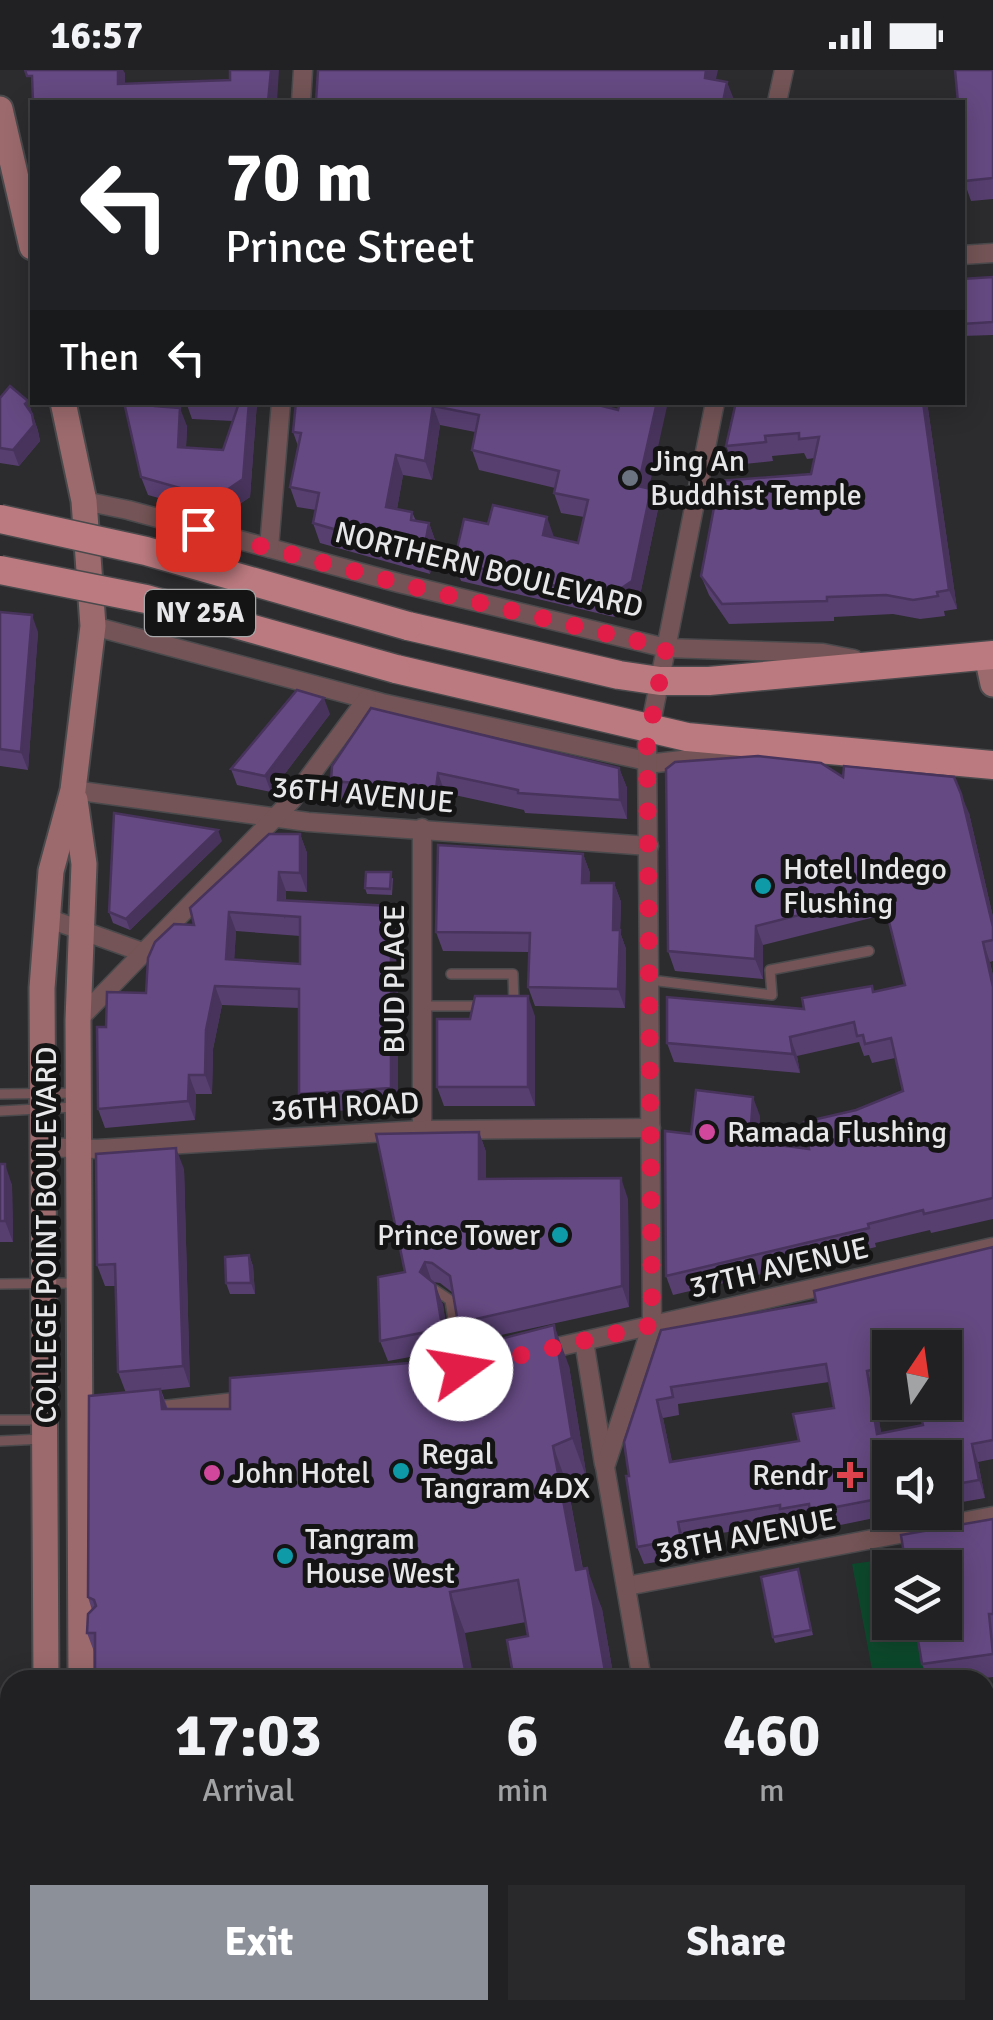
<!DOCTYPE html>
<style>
:root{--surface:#212022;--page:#29282a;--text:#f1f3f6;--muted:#a2a3a5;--line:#3e3e40;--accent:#8c9099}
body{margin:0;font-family:Signika,sans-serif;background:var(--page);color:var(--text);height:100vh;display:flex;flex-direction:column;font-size:38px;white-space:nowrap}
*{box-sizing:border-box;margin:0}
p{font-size:32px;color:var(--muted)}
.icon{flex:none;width:55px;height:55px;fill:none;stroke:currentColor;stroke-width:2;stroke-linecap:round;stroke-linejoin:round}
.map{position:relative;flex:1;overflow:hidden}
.side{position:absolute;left:0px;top:1600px;width:995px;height:350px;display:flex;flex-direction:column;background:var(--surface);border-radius:30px 30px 0 0;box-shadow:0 5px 25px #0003,0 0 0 2px var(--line)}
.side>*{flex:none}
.banner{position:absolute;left:30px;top:30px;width:935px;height:305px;border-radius:0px;box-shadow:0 5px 25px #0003,0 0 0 2px var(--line);background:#202124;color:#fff;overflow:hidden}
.needle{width:65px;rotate:13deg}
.buttons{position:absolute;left:872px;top:1260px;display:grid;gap:20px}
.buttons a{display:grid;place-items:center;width:90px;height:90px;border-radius:0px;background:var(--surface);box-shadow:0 5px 25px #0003,0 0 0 2px var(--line);font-size:50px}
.pin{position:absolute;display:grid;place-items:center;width:85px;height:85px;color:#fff;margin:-42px;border-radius:20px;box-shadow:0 5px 15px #0006}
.me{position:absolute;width:110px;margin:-55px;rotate:77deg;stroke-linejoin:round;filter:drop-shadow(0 0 8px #0008)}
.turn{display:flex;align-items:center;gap:35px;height:210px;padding:0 30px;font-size:45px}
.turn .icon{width:130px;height:130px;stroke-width:2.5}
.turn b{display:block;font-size:70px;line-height:85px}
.then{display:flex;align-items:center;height:95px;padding:0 30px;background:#0003;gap:20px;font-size:38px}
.eta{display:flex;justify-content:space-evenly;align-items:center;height:170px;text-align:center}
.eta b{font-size:60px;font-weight:700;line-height:70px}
.cta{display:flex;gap:20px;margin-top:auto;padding:20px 30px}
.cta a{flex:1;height:115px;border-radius:0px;background:var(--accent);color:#fff;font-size:40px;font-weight:700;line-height:115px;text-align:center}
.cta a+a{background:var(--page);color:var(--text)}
.status{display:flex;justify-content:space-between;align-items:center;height:70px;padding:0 50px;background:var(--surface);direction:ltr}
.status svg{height:28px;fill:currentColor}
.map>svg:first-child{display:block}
</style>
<div class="status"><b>16:57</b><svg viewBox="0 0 49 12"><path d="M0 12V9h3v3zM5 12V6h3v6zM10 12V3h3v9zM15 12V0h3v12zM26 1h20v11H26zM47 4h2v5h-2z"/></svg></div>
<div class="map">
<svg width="993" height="1950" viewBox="0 0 993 1950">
<rect width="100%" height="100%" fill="#2c2b2e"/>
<path fill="#0d492c" d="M908,1486L910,1497L890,1498V1552L921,1553L929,1610H874L852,1494Z"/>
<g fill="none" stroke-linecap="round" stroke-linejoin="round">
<defs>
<g id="lane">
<path d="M451,904H513L514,934"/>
<path d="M650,910L772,925L770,900L869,881"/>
<path d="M422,936H481"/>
<path d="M0,1024L77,1023"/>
<path d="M0,1041L75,1037"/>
<path d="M0,1214L76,1213"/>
<path d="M435,1220L450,1230L459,1289"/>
<path d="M0,1350H42"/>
<path d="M0,1371L42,1369"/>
</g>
<g id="street">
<path d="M301,32L303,0"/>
<path d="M777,32L784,0"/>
<path d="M962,185L993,183"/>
<path d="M84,431L128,440L399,513L666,578L823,583L854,589"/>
<path d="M269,478L281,332"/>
<path d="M93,556L382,633L656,693L750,682"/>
<path d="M73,720L308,752L649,776"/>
<path d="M422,758V1060"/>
<path d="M47,848L142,882"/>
<path d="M78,950L292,730L367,629"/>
<path d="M42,1077L97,1079L422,1060L651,1058"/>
<path d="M584,1271L604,1394"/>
<path d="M540,1281L993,1177"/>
<path d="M145,1342L254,1330"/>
<path d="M627,1516L993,1446"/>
<path d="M642,1610L605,1397L652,1255L647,674L715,332"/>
<path d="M985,1634L993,1633"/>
<path d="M0,1791L10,1792"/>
</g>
<g id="secondary">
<path d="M0,39L32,177"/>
<path d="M987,586L993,614"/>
<path d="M75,730L84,794L78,950L81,1610"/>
<path d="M46,1610L42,918L51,801L73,720L93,556L84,431L63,332"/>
<path d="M985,1893L993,1892"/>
<path d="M49,1940V1950"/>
<path d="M82,1940V1950"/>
<path d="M700,1950L749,1940"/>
</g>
<g id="primary">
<path d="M408,556L619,605L660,611H709L993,585"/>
<path d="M396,599L687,667L993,695"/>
</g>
</defs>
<use href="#lane" stroke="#4a494c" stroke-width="12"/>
<use href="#street" stroke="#4a494c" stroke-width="21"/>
<use href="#secondary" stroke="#4a494c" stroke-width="29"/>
<use href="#primary" stroke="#4a494c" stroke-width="31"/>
<use href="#lane" stroke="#745456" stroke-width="9"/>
<use href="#street" stroke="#745456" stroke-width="18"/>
<use href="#secondary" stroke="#9c6a6d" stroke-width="25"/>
<use href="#primary" stroke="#bb7a7f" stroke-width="28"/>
<defs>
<g id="primary-bridge">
<path d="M0,449L146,481L408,556"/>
<path d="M0,500L146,529L396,599"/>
</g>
</defs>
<use href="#primary-bridge" stroke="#4a494c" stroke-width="31" stroke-linecap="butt"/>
<use href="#primary-bridge" stroke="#bb7a7f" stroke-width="28"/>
</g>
<g fill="#573f70" fill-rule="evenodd">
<path d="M993,0V129L971,131L964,111Z"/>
<path d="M993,207V265L962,266V209Z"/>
<path d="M0,328L28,331L38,361L40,371L19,396L0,393Z"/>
<path d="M186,332H257L250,427L222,446L148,425L141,407L163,337L187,356L186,378L223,380L233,351L192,349Z"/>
<path d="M296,332H605L604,337L649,419H651L658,439L639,530L614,547L461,511L454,492L554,467L578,473L584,447L561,443L554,423L555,418L479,400L472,380L475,362L440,355L432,410L403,405L397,439L412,442L416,451L429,453L436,473L430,504L320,473L313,453L316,440L297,437L290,417L298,376L293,362Z"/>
<path d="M736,332H927L957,539L944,541L945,546L920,549L893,544L834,547V551L729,554L709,525L701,506L811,404L815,388L807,389L804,383L772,386L773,391L734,395L726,376Z"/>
<path d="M0,542L38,562L28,700L0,696Z"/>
<path d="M330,644L271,722L237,715L231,699Z"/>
<path d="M332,696L619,698L627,718V749L525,743L524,740L445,723L443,739L338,731L331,711Z"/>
<path d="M843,707L969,743L993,847V891L990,892L993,906V1149L931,1163L930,1160L875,1173L876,1177L673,1225L666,1206L691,1064L760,1046L758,1072L809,1079L856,1040L903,1021L895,988L872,993L869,985L864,986L859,972L797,986L800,1003L674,992L667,973L905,915L887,844L763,875V909L675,901L668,881Z"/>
<path d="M300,764L307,783V822L286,821V830L398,855V1037L306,1043L299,1024V938L222,935L213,979L212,1024H196L195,1050L105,1058L98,1039L106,957L146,923L194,855ZM236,861L300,866V894L234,890Z"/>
<path d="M222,771L130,860L113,853L109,842Z"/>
<path d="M583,784L590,803L589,813H614L621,832L620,862L626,879L625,938L535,936L528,917L529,882L443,881L436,862Z"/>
<path d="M393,808L392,825L367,824L365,818Z"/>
<path d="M535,946V1036H444L437,1017L470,949Z"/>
<path d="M479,1062L486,1082V1109L628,1129L629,1237L465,1273L458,1253L453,1223L440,1213L433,1212L443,1235L449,1276L438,1278V1282L388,1291L380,1271L405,1202Z"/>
<path d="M0,1094L12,1115L13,1172H0Z"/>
<path d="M184,1099L190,1317L161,1320L168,1339H230L569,1296L587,1409L568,1417L583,1499L602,1539L614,1610H514L528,1566L526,1552L465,1563L95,1584L87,1563L92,1540L88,1527L126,1323L118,1302L116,1216H105L97,1195Z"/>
<path d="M993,1177V1389L978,1392L985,1428L945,1435V1388H890V1442H894V1444L816,1460L814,1452L787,1457L785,1453L684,1469L687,1487L644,1494L637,1477L629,1406L661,1260L816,1232ZM890,1278H945L923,1355L881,1363L874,1318L890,1315ZM829,1312L834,1338L799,1371L672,1392L663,1348L679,1345L678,1334Z"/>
<path d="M249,1185L253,1196L255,1224H230L226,1213Z"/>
<path d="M993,1449V1607L970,1610H928L922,1594Z"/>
<path d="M798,1499L813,1565L775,1573L773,1567Z"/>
<path d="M993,1634V1855L985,1856V1635Z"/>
<path d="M0,1658H2L9,1679V1718L10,1719V1766L0,1770Z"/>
<path d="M0,1804H10L9,1950Z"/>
<path d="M104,1940H206L208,1950H106Z"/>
<path d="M366,1940H427L424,1941L426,1950H367Z"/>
<path d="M469,1940H528L472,1950Z"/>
</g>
<g fill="#47335b">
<path d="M118,0H123L125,3V32L118,14Z"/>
<path d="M271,0H279L277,32H268Z"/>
<path d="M706,0H718L712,28L705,8Z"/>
<path d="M727,12L735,32H723Z"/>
<path d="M28,331L38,361L40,371L19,396L13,380L25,334Z"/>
<path d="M249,332H257L250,427L222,446L215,428Z"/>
<path d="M657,332H668L645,436L638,416Z"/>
<path d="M923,332H927L957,539L949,520Z"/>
<path d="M433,336L440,355L432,410L425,391Z"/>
<path d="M180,338L187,356L185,395L178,377Z"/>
<path d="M396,385L403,405L394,456L386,437Z"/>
<path d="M651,419L658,439L639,530L614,547L607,528Z"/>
<path d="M547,447L554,467L543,465Z"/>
<path d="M429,453L436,473L430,504L423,485Z"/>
<path d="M32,545L38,562L28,700L21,682Z"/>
<path d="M324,628L330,644L271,722L265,706Z"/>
<path d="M619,698L627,718V749L620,730Z"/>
<path d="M438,703L445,723L443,739L436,719Z"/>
<path d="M961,724L969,743L993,847V857Z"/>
<path d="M218,760L222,771L130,860L126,849Z"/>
<path d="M300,764L307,783V822L300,803Z"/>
<path d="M583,784L590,803L589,832L582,813Z"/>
<path d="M279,802L286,821L285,849L278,830Z"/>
<path d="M614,813L621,832L620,862L626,879L625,938L618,919L613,860Z"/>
<path d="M391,836L398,855V1037L391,1018Z"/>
<path d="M229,842L236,861L233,909L226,889Z"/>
<path d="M756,856L763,875V909L755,889Z"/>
<path d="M983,872L990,892L993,906V917Z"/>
<path d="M215,916L222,935L213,979L212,1024L205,1005L206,960Z"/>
<path d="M528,926L535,946V1036L528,1017Z"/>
<path d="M790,967L797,986L800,1003L793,984Z"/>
<path d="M189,1005L196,1024L195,1050L188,1031Z"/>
<path d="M753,1027L760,1046L757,1091L750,1071Z"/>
<path d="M479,1062L486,1082V1129L479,1109Z"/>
<path d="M176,1078L184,1099L190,1317L183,1296Z"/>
<path d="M5,1094L12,1115L13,1172L5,1151Z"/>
<path d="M621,1108L628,1129L629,1237L622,1216Z"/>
<path d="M249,1185L253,1196L255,1224L251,1213Z"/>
<path d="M425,1192L432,1212L420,1202Z"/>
<path d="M435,1214L443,1235L449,1276L442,1256Z"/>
<path d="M554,1255L569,1296L587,1409L572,1368Z"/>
<path d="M867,1301L874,1318L884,1382L877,1364Z"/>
<path d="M160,1319L175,1360L162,1339Z"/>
<path d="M657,1330L663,1348L676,1410L670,1392Z"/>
<path d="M972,1374L978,1392L985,1428L979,1410Z"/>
<path d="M553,1376L568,1417L590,1541L576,1500Z"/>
<path d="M678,1452L684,1469L687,1487L681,1469Z"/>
<path d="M587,1498L602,1539L614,1610H607Z"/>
<path d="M450,1522L465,1563L474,1610H467Z"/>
<path d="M2,1658L9,1679L8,1730L1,1708Z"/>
<path d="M10,1733V1761L4,1744Z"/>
<path d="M3,1843L9,1860V1950H2Z"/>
<path d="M420,1940H424L426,1950H422Z"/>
</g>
<g fill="#654982" stroke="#47335b" stroke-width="2.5" fill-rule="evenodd">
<path d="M25,0H118V14L230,10V0H271L268,32H33L32,6H27Z"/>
<path d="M318,0H706L705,8L727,12L723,32H316Z"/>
<path d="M955,0H993V108L964,111L962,32H958Z"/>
<path d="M993,207V252L962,254V209Z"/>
<path d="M10,316L28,331L25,334L32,344L34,355L13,380L0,378V328Z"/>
<path d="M124,332H155V336L180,338L178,377L223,380L239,333L221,332H249L243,409L215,428L141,407Z"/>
<path d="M296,332H594V334L618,340L620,332H657L638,416L651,419L632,511L607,528L454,492L464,449L488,454L493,435L547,447L543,465L578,473L588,430L554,423L559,401L472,380L479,345L433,336L425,391L396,385L386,437L412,442L411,450L429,453L423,485L313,453L319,423L290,417L301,363L293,362Z"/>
<path d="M736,332H923L949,520L937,522L938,526L913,530L886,525L827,527V531L722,534L701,506L719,411L811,404L819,367L799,369V363L765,366L766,372L726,376Z"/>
<path d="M0,542L32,545L21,682L0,679Z"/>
<path d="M297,620L324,628L265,706L231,699Z"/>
<path d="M371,638L619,698L620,730L518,723V720L438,703L436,719L331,711L332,696Z"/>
<path d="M758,686L821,693L843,707L844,696L954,707L961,724L993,857V870L983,872L993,917V1128L924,1144L923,1140L868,1154L869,1158L666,1206L665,1061L691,1064L696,1020L753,1027L750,1071L809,1079L804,1052L856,1040L903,1021L891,968L865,974L863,965L857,966L854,952L790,967L793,984L667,973V927L804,939L802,928L872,916L873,922L905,915L882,824L756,856L755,889L668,881L666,699L675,692Z"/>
<path d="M114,743L218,760L126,849L109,842Z"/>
<path d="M269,764H300V803L279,802L278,830L391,836V1018L299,1024V919L215,916L206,960L205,1005H189L188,1031L98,1039L97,957H106L107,922L146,923L148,888L155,872L174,854L194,855L190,838ZM229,842L300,847V894L226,889Z"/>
<path d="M438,775L583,784L582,813H614L613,860H620L618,919L528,917L530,863L436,862Z"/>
<path d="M366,802H391L390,819L365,818Z"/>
<path d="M475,926H528V1017H437V949H470Z"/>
<path d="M479,1062V1109L621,1108L622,1216L458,1253L450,1206L432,1193L425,1192L420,1202L435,1214L442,1256L430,1258L431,1261L380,1271L378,1207L405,1202L376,1064Z"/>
<path d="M176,1078L183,1296L118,1302L115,1194L97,1195L96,1084Z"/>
<rect x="0" y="1094" width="5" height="57"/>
<path d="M993,1177V1370L972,1374L979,1410L945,1416V1388H890V1412L886,1413L888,1427L810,1442L809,1434L780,1439V1435L678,1452L681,1469L637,1477L626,1406H629L624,1372L661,1260L816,1232L814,1221ZM890,1278H945V1332H918L923,1355L877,1364L867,1301L890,1296ZM826,1294L834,1338L793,1344L799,1371L670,1392L657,1330L673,1327L671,1317Z"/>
<path d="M249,1185L251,1213H226L225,1187Z"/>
<path d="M554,1255L572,1368L553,1376L576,1500L587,1498L606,1607H610V1610H514L507,1570L528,1566L518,1510L450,1522L467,1610H95V1563H87L88,1544L96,1536L94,1530L88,1527L89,1326L160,1319L162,1339H230V1308L409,1293Z"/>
<path d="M993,1449V1544H989L993,1584L922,1594L915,1552H945V1498H906L901,1465Z"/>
<path d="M798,1499L811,1560L773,1567L761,1507Z"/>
<path d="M993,1634V1833L985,1834V1635Z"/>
<path d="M0,1658H2L1,1708L10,1719V1733L4,1744L0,1745Z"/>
<path d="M0,1804H10V1843H3L2,1950H0Z"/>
<path d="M993,1911V1950H785L831,1940H985V1913Z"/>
<path d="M220,1940H285L287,1950H221Z"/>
<path d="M366,1940H420V1944L384,1950H367Z"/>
</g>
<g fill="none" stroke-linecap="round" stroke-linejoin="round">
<path stroke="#e11d48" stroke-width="18" stroke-dasharray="0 32.4" d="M198,459L398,513L666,578L647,674L652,1255L461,1299"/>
</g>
<circle fill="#6b7280" stroke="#141415" stroke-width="4" cx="630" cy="408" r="10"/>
<g fill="#0f9aa8" stroke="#141415" stroke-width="4">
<circle cx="763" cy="816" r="10"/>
<circle cx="560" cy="1165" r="10"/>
<circle cx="401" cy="1401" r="10"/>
<circle cx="285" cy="1486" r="10"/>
</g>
<g fill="#d1479c" stroke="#141415" stroke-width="4">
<circle cx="707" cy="1062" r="10"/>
<circle cx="212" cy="1403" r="10"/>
</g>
<path fill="#e0444e" stroke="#141415" stroke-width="4" d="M845 1390h10v10h10v10h-10v10h-10v-10h-10v-10h10z"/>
<g text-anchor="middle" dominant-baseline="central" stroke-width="10" stroke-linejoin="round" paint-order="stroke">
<rect fill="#141415" stroke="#a8a7a9" stroke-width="2.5" x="145" y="520" width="110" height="46" rx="8"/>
<g font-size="28" font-weight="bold" fill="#e7e6e8">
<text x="200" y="543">NY 25A</text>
</g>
<g font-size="30" fill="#e7e6e8" stroke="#141415" text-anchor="start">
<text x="650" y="391">Jing An<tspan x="650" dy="34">Buddhist Temple</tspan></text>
<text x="783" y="799">Hotel Indego<tspan x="783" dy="34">Flushing</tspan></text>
<text x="727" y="1062">Ramada Flushing</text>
<text x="540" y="1165" text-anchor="end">Prince Tower</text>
<text x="421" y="1384">Regal<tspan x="421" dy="34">Tangram 4DX</tspan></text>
<text x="232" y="1403">John Hotel</text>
<text x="828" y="1405" text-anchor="end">Rendr</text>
<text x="305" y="1469">Tangram<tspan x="305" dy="34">House West</tspan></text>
</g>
<g font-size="30" fill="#e7e6e8" stroke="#141415">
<text transform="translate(489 500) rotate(14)">NORTHERN BOULEVARD</text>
<text transform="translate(363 725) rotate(5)">36TH AVENUE</text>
<text transform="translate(394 909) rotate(-90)">BUD PLACE</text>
<text transform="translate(345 1037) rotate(-3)">36TH ROAD</text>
<text transform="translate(46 1165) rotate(-90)">COLLEGE POINT BOULEVARD</text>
<text transform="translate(779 1198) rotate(-13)">37TH AVENUE</text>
<text transform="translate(746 1466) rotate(-11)">38TH AVENUE</text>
</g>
</g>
</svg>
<div class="buttons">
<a><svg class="needle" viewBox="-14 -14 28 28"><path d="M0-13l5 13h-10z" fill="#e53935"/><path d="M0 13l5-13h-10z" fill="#a2a3a5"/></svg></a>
<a><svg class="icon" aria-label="sound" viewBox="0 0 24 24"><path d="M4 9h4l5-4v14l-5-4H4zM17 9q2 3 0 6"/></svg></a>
<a><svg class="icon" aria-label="layers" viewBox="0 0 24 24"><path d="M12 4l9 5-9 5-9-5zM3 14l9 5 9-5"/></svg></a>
</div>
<div class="pin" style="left:198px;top:459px;background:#d93025"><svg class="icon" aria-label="arrive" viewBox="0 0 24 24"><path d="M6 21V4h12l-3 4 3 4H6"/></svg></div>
<svg class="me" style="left:461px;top:1299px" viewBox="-20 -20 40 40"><circle r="19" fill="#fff"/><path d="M0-13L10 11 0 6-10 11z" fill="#e11d48"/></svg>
<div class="banner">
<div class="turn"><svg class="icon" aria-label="left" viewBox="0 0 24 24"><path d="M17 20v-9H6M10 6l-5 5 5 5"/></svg><div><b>70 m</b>Prince Street</div></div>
<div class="then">Then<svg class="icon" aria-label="left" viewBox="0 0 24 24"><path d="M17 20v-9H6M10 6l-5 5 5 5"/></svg></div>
</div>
<section class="side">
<div class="eta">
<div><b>17:03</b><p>Arrival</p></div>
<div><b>6</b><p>min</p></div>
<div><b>460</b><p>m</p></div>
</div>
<div class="cta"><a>Exit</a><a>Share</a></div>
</section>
</div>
